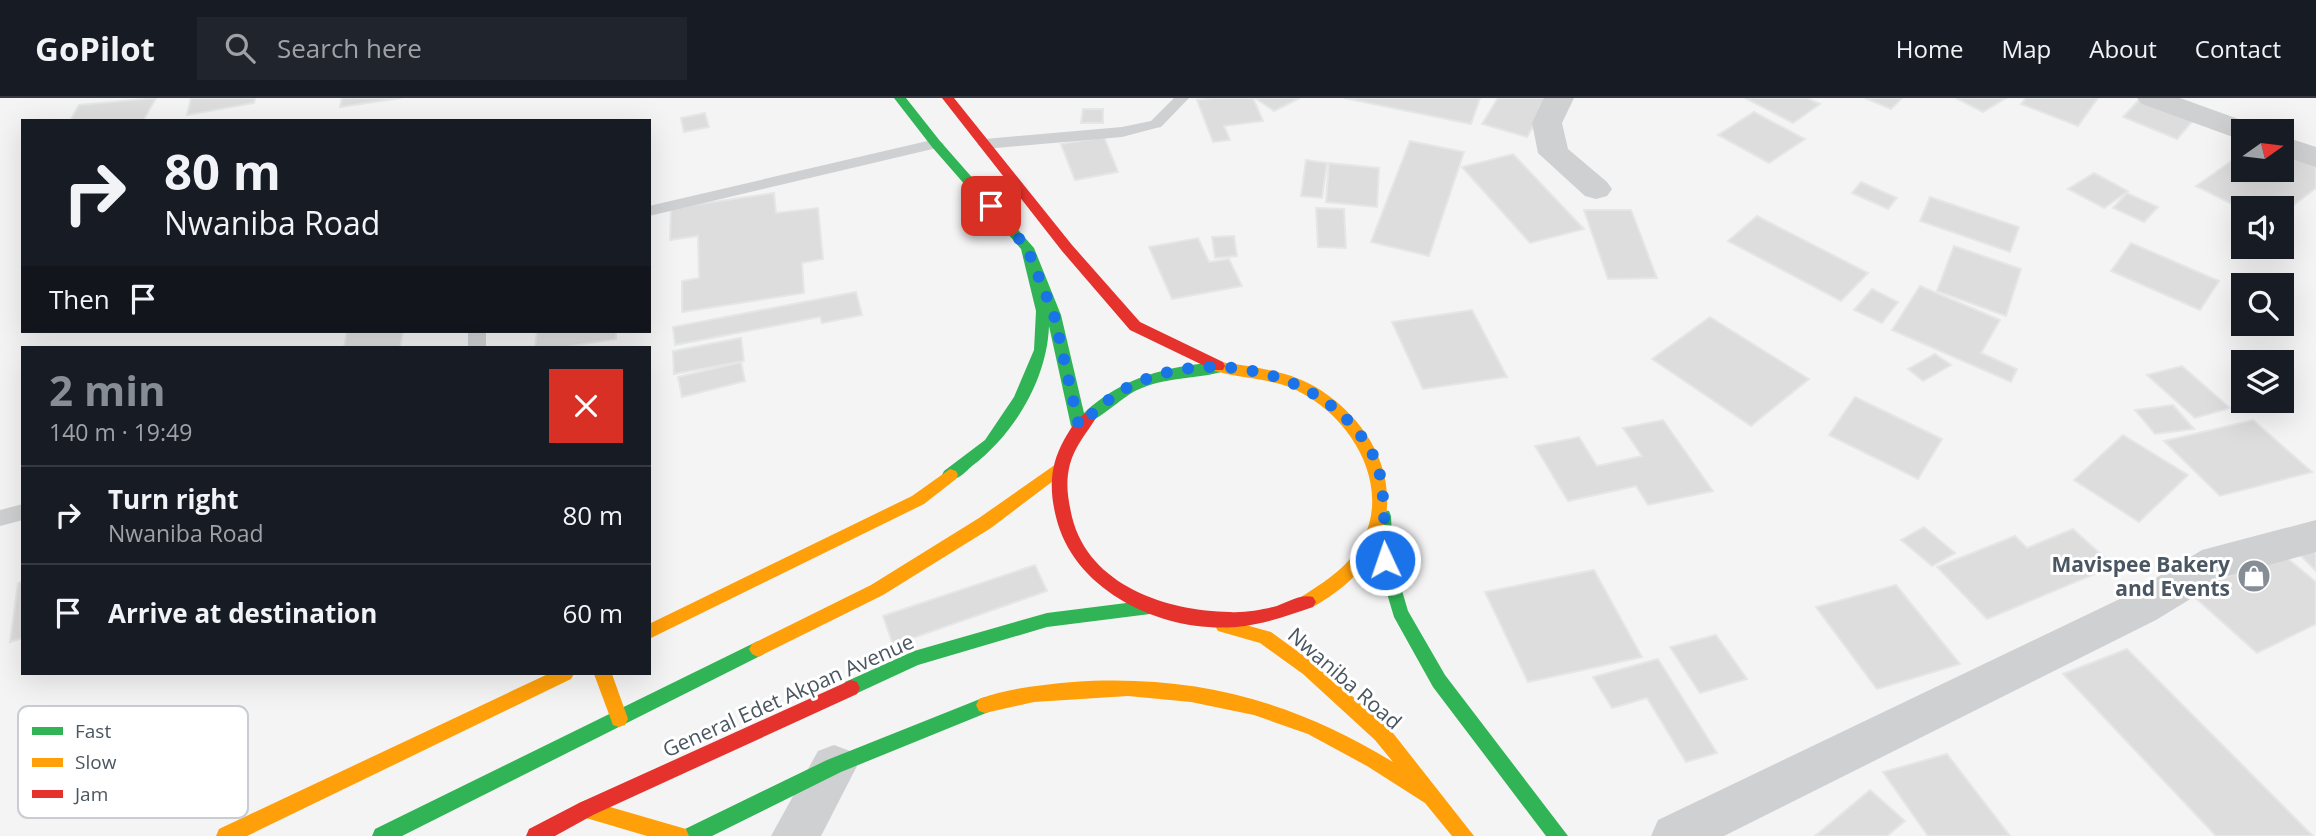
<!DOCTYPE html>
<meta charset="utf-8">
<style>
:root{--surface:#171b24;--page:#20242c;--text:#f1f3f6;--muted:#9ea1a6;--line:#363941;--accent:#868d94}
body{margin:0;font-family:"Open Sans",sans-serif;background:var(--page);color:var(--text);height:100vh;display:flex;flex-direction:column;font-size:26px;white-space:nowrap}
*{box-sizing:border-box;margin:0}
p{font-size:23px;color:var(--muted)}
.icon{flex:none;width:38px;height:38px;fill:none;stroke:currentColor;stroke-width:2;stroke-linecap:round;stroke-linejoin:round}
.map{position:relative;flex:1;overflow:hidden}
.details{position:absolute;left:21px;top:248px;width:630px;height:329px;display:flex;flex-direction:column;background:var(--surface);border-radius:0px;box-shadow:0 7px 28px #0002}
.details>*{flex:none}
.hud{position:absolute;left:21px;top:21px;width:630px;height:214px;border-radius:0px;box-shadow:0 7px 28px #0002;background:#171b24;color:var(--text);overflow:hidden}
.needle{width:46px;rotate:76deg}
.buttons{position:absolute;left:2231px;top:21px;display:grid;gap:14px}
.buttons a{display:grid;place-items:center;width:63px;height:63px;border-radius:0px;background:var(--surface);box-shadow:0 7px 28px #0002;font-size:35px}
.pin{position:absolute;display:grid;place-items:center;width:60px;height:60px;color:#fff;margin:-30px;border-radius:14px;box-shadow:0 4px 10px #0006}
.me{position:absolute;width:77px;margin:-38px;rotate:357deg;stroke-linejoin:round;filter:drop-shadow(0 0 5px #0008)}
.turn{display:flex;align-items:center;gap:24px;height:147px;padding:0 28px;font-size:32px}
.turn .icon{width:91px;height:91px;stroke-width:2.5}
.turn b{display:block;font-size:49px;line-height:60px}
.then{display:flex;align-items:center;height:66px;padding:0 28px;background:#0003;gap:14px;font-size:26px}
.round{display:grid;place-items:center;flex:none;width:74px;height:74px;border-radius:0px;background:var(--page)}
.headline{display:flex;align-items:center;justify-content:space-between;height:119px;padding:0 28px}
h1{font-size:42px;font-weight:700;line-height:52px;color:var(--accent)}
ul{padding:0;list-style:none}
li{display:flex;align-items:center;gap:21px;height:98px;padding:0 28px;border-top:2px solid var(--line)}
li div{flex:1}
li b{display:block;font-size:26px}
li em{font-style:normal}
header{display:flex;align-items:center;gap:42px;box-sizing:border-box;height:98px;padding:0 35px;background:var(--surface);border-bottom:2px solid var(--line)}
header strong{font-size:33px}
nav{display:flex;gap:38px;margin-inline-start:auto;font-size:24px}
.search{width:490px;height:63px;background:var(--page);display:flex;align-items:center;gap:18px;box-sizing:border-box;padding:0 24px;border-radius:0px;color:var(--muted);font-size:26px}
.map>svg:first-child{display:block}
</style>
<header>
<strong>GoPilot</strong>
<div class="search"><svg class="icon" aria-label="search" viewBox="0 0 24 24"><circle cx="10" cy="10" r="6"/><path d="M15 15l6 6"/></svg>Search here</div>
<nav><a>Home</a><a>Map</a><a>About</a><a>Contact</a></nav>
</header>
<div class="map">
<svg width="2316" height="738" viewBox="0 0 2316 738">
<rect width="100%" height="100%" fill="#f4f4f4"/>
<g fill="#ddddde" stroke="#e5e6e7" stroke-width="2">
<path d="M156,0L143,23H70L79,7Z"/>
<path d="M191,0H255L254,5L187,17Z"/>
<path d="M342,0H401L340,9Z"/>
<path d="M1214,0H1253L1263,23L1224,28L1230,42L1213,44L1197,2Z"/>
<path d="M1255,0H1300L1274,13Z"/>
<path d="M1344,0H1480L1471,26Z"/>
<path d="M1498,0H1549L1527,39L1482,26Z"/>
<path d="M1745,0H1807L1820,6L1793,25Z"/>
<path d="M1865,0H1902L1891,11Z"/>
<path d="M1956,0H2006L1983,14Z"/>
<path d="M2026,0H2098L2078,28L2021,6Z"/>
<path d="M2141,0H2152L2197,18L2177,41L2123,19Z"/>
<path d="M1083,11H1103V25H1081Z"/>
<path d="M1754,14L1805,41L1769,65L1718,37Z"/>
<path d="M705,15L709,29L684,34L681,20Z"/>
<path d="M1104,39L1118,74L1075,82L1061,46Z"/>
<path d="M1410,43L1464,54L1429,158L1371,144Z"/>
<path d="M2282,50L2316,66V90L2282,116V110L2244,112L2196,88L2244,54V72H2282Z"/>
<path d="M1513,56L1584,131L1530,145L1462,69Z"/>
<path d="M1306,62L1327,65L1322,100L1301,98Z"/>
<path d="M1329,65L1379,70L1377,109L1326,104Z"/>
<path d="M2094,75L2128,93L2104,110L2068,91Z"/>
<path d="M1861,84L1897,100L1888,111L1852,95Z"/>
<path d="M774,95L776,115L818,110L823,161L802,165L804,195L682,214V183L699,180L698,138L670,142L671,110Z"/>
<path d="M2127,95L2158,109L2144,124L2113,110Z"/>
<path d="M1930,99L2019,129L2010,154L1920,123Z"/>
<path d="M1316,110L1344,111L1346,150L1318,149Z"/>
<path d="M1584,112H1631L1657,180L1608,181Z"/>
<path d="M1757,118L1868,175L1841,203L1728,143Z"/>
<path d="M1234,138L1237,158L1215,160L1212,139Z"/>
<path d="M1198,140L1209,164L1229,161L1242,188L1172,201L1149,149Z"/>
<path d="M2131,145L2219,183L2200,212L2111,173Z"/>
<path d="M1954,148L2021,171L2006,218L1937,193Z"/>
<path d="M1920,188L2000,222L1981,255L2017,271L2011,284L1892,232Z"/>
<path d="M1872,191L1898,204L1882,225L1854,212Z"/>
<path d="M856,194L862,217L822,225L820,219L675,247L673,229Z"/>
<path d="M1472,212L1507,279L1423,291L1392,224Z"/>
<path d="M1710,219L1809,281L1751,328L1652,261Z"/>
<path d="M347,233H403L400,250H344Z"/>
<path d="M537,233H616V241L559,250H535Z"/>
<path d="M741,240L744,263L674,276L673,253Z"/>
<path d="M1935,256L1951,267L1923,283L1908,271Z"/>
<path d="M741,264L745,283L682,299L678,279Z"/>
<path d="M2182,268L2230,310L2195,320L2147,277Z"/>
<path d="M1855,299L1942,341L1918,381L1829,337Z"/>
<path d="M2173,307L2194,331L2155,336L2135,312Z"/>
<path d="M1663,322L1713,393L1648,407L1636,388L1568,403L1535,348L1579,339L1597,368L1642,358L1623,330Z"/>
<path d="M2253,322L2312,374L2220,398L2164,343Z"/>
<path d="M2123,337L2188,377L2139,424L2074,382Z"/>
<path d="M1924,429L1955,455L1932,468L1901,442Z"/>
<path d="M2073,431L2114,468L1987,521L1937,469L2015,438L2027,450Z"/>
<path d="M2316,443V473L2293,450Z"/>
<path d="M2280,454L2316,484V526L2257,555L2191,496Z"/>
<path d="M1035,467L1047,493L893,547L883,518Z"/>
<path d="M1594,472L1642,559L1528,584L1485,494Z"/>
<path d="M23,483V540L10,544L18,485Z"/>
<path d="M1896,487L1960,566L1877,591L1816,509Z"/>
<path d="M1716,537L1747,581L1700,595L1670,549Z"/>
<path d="M2127,551L2313,738H2216L2063,576Z"/>
<path d="M1658,561L1717,655L1686,664L1647,600L1612,610L1593,579Z"/>
<path d="M1947,656L2010,738H1928L1883,674Z"/>
<path d="M1870,692L1905,723L1887,738H1815Z"/>
</g>
<g fill="none" stroke-linecap="round" stroke-linejoin="round">
<g fill="#ced0d2" fill-rule="evenodd">
<path d="M1174,0H1189L1161,29L1156,30L1122,39L985,51L977,46L985,41L1122,29L1151,23Z"/>
<path d="M936,41L944,46L941,49L649,118V108Z"/>
<rect x="468" y="233" width="18" height="17"/>
<path d="M23,406V422L0,428V412Z"/>
</g>
<g fill="#ced0d2" fill-rule="evenodd">
<path d="M1544,0H1574L1562,25L1568,51L1607,84L1612,91L1607,98L1596,101L1585,98L1538,55L1532,25Z"/>
<path d="M2137,0H2180L2255,27L2259,33H2244V42L2233,39L2142,6Z"/>
<path d="M2282,38L2316,49V69L2282,58Z"/>
<path d="M2316,422V454L2228,478L2156,522L1724,738H1651L1658,722L2126,498L2202,452Z"/>
<path d="M834,647L850,653L857,668L821,738H771L818,653Z"/>
</g>
<g fill="#30b455" fill-rule="evenodd">
<path d="M894,0H906L940,43L1034,150L1061,217L1084,315C1122,279 1168,268 1220,264L1227,269L1225,273C1195,282 1166,278 1135,293C1122,300 1096,324 1086,325L1084,332L1079,334L1071,328L1049,228C1047,282 1014,336 972,368C964,375 956,385 944,381L942,377L944,373L985,342L1014,299L1034,252L1036,213L1021,151L932,49Z"/>
<path d="M1383,412L1389,413L1391,418L1393,462L1408,513L1445,577L1568,738H1546L1433,589L1394,519L1377,462L1375,418L1377,413Z"/>
<path d="M1150,502L1156,504L1159,509L1156,514L1150,516L1047,529L918,567L851,598L845,596L842,590L845,584L914,553L1047,515Z"/>
<path d="M758,543L764,546L767,551L764,556L402,738H372L375,731Z"/>
<path d="M985,599L991,601L994,607L991,613L841,674L712,738H682L685,731L827,662Z"/>
</g>
<g fill="#ff9f0a" fill-rule="evenodd">
<path d="M1220,264C1254,269 1293,273 1322,293C1401,346 1414,443 1329,499C1320,504 1312,513 1301,509L1298,504L1301,499C1321,486 1341,474 1355,455C1397,397 1356,322 1298,293C1272,280 1243,281 1215,273L1213,269Z"/>
<path d="M1059,364L1065,366L1067,370L1065,374L991,430L883,497L764,556L758,559L752,556L749,551L752,546L871,487L979,420Z"/>
<path d="M950,371L956,373L958,377L956,381L924,406L649,541V526L912,398Z"/>
<path d="M1224,521L1271,534L1315,566L1389,630L1474,738H1452L1425,705L1367,668L1308,636L1254,617L1191,604L1128,598L1034,604L985,615L979,613L976,607L979,601C1009,590 1041,587 1073,584C1192,576 1292,602 1393,664L1375,642L1303,576L1260,545L1218,533L1215,528L1218,523Z"/>
<path d="M548,576H574L571,581L247,738H216L219,731Z"/>
<path d="M594,576H612L628,621L625,627L619,629L613,627Z"/>
<path d="M586,702L679,729L686,731L689,738H647L586,720L579,717L576,711L579,705Z"/>
</g>
<g fill="#e5322d" fill-rule="evenodd">
<path d="M942,0H954L1072,147L1140,224L1223,264L1225,268L1223,272H1213L1130,232L1062,153Z"/>
<path d="M1088,314L1096,320C1086,336 1075,348 1070,366C1065,385 1068,401 1072,419C1089,488 1167,513 1230,514C1243,515 1260,512 1273,509C1285,506 1300,495 1313,499L1316,504L1313,509C1287,518 1264,526 1236,529C1163,535 1074,494 1056,419C1049,391 1050,367 1064,342C1070,332 1077,318 1088,314Z"/>
<path d="M851,582L857,584L860,590L857,596L593,717L555,738H526L529,731L579,705Z"/>
</g>
</g>
<g fill="none" stroke-linecap="round" stroke-linejoin="round">
<path stroke="#1a73e8" stroke-width="12" stroke-dasharray="0 21.6" d="M991,108L1027,150L1054,217L1079,328C1098,310 1115,294 1139,284C1220,248 1335,278 1375,361C1386,385 1384,436 1385,462"/>
</g>
<defs>
<symbol id="shop-disc" viewBox="-11 -11 22 22"><circle r="9.5" fill="#868d94" stroke="#fff"/><path d="M-5-2.5h2.3a2.7 3.5 0 0 1 5.4 0H5L5.5 6h-11ZM-1.5-2.5h3a1.5 2.3 0 0 0-3 0Z" fill="#fff"/></symbol>
</defs>
<g fill-rule="evenodd">
<use href="#shop-disc" x="2235" y="459" width="38" height="38"/>
</g>
<g text-anchor="middle" dominant-baseline="central" stroke-width="6" stroke-linejoin="round" paint-order="stroke">
<g font-size="21" font-weight="bold" fill="#4a5661" stroke="#fff" text-anchor="end">
<text x="2230" y="466">Mavispee Bakery<tspan x="2230" dy="24">and Events</tspan></text>
</g>
<g font-size="21" fill="#4a5661" stroke="#fff">
<text transform="translate(1345 580) rotate(41)">Nwaniba Road</text>
<text transform="translate(788 597) rotate(-24)">General Edet Akpan Avenue</text>
</g>
</g>
<rect x="18" y="608" width="230" height="112" rx="10" fill="#fff" stroke="#c9ccd0" stroke-width="2"/>
<rect x="32" y="629" width="31" height="8" fill="#30b455"/>
<rect x="32" y="660" width="31" height="9" fill="#ff9f0a"/>
<rect x="32" y="692" width="31" height="8" fill="#e5322d"/>
<g font-size="19" fill="#4a5661">
<text x="75" y="640">Fast</text>
<text x="75" y="671">Slow</text>
<text x="75" y="703">Jam</text>
</g>
</svg>
<div class="buttons">
<a><svg class="needle" viewBox="-14 -14 28 28"><path d="M0-13l5 13h-10z" fill="#e53935"/><path d="M0 13l5-13h-10z" fill="#9ea1a6"/></svg></a>
<a><svg class="icon" aria-label="sound" viewBox="0 0 24 24"><path d="M4 9h4l5-4v14l-5-4H4zM17 9q2 3 0 6"/></svg></a>
<a><svg class="icon" aria-label="search" viewBox="0 0 24 24"><circle cx="10" cy="10" r="6"/><path d="M15 15l6 6"/></svg></a>
<a><svg class="icon" aria-label="layers" viewBox="0 0 24 24"><path d="M12 4l9 5-9 5-9-5zM3 14l9 5 9-5"/></svg></a>
</div>
<div class="pin" style="left:991px;top:108px;background:#d93025"><svg class="icon" aria-label="arrive" viewBox="0 0 24 24"><path d="M6 21V4h12l-3 4 3 4H6"/></svg></div>
<svg class="me" style="left:1385px;top:462px" viewBox="-20 -20 40 40"><circle r="17" fill="#1a73e8" stroke="#fff" stroke-width="3"/><path d="M0-11L8 9 0 5-8 9z" fill="#fff"/></svg>
<div class="hud">
<div class="turn"><svg class="icon" aria-label="right" viewBox="0 0 24 24"><path d="M7 20v-9h11M14 6l5 5-5 5"/></svg><div><b>80 m</b>Nwaniba Road</div></div>
<div class="then">Then<svg class="icon" aria-label="arrive" viewBox="0 0 24 24"><path d="M6 21V4h12l-3 4 3 4H6"/></svg></div>
</div>
<section class="details">
<div class="headline"><div><h1>2 min</h1><p>140 m · 19:49</p></div><a class="round" style="background:#d93025;color:#fff"><svg class="icon" aria-label="close" viewBox="0 0 24 24"><path d="M6 6l12 12M18 6L6 18"/></svg></a></div>
<ul>
<li><svg class="icon" aria-label="right" viewBox="0 0 24 24"><path d="M7 20v-9h11M14 6l5 5-5 5"/></svg><div><b>Turn right</b><p>Nwaniba Road</p></div><em>80 m</em></li>
<li><svg class="icon" aria-label="arrive" viewBox="0 0 24 24"><path d="M6 21V4h12l-3 4 3 4H6"/></svg><div><b>Arrive at destination</b></div><em>60 m</em></li>
</ul>
</section>
</div>
